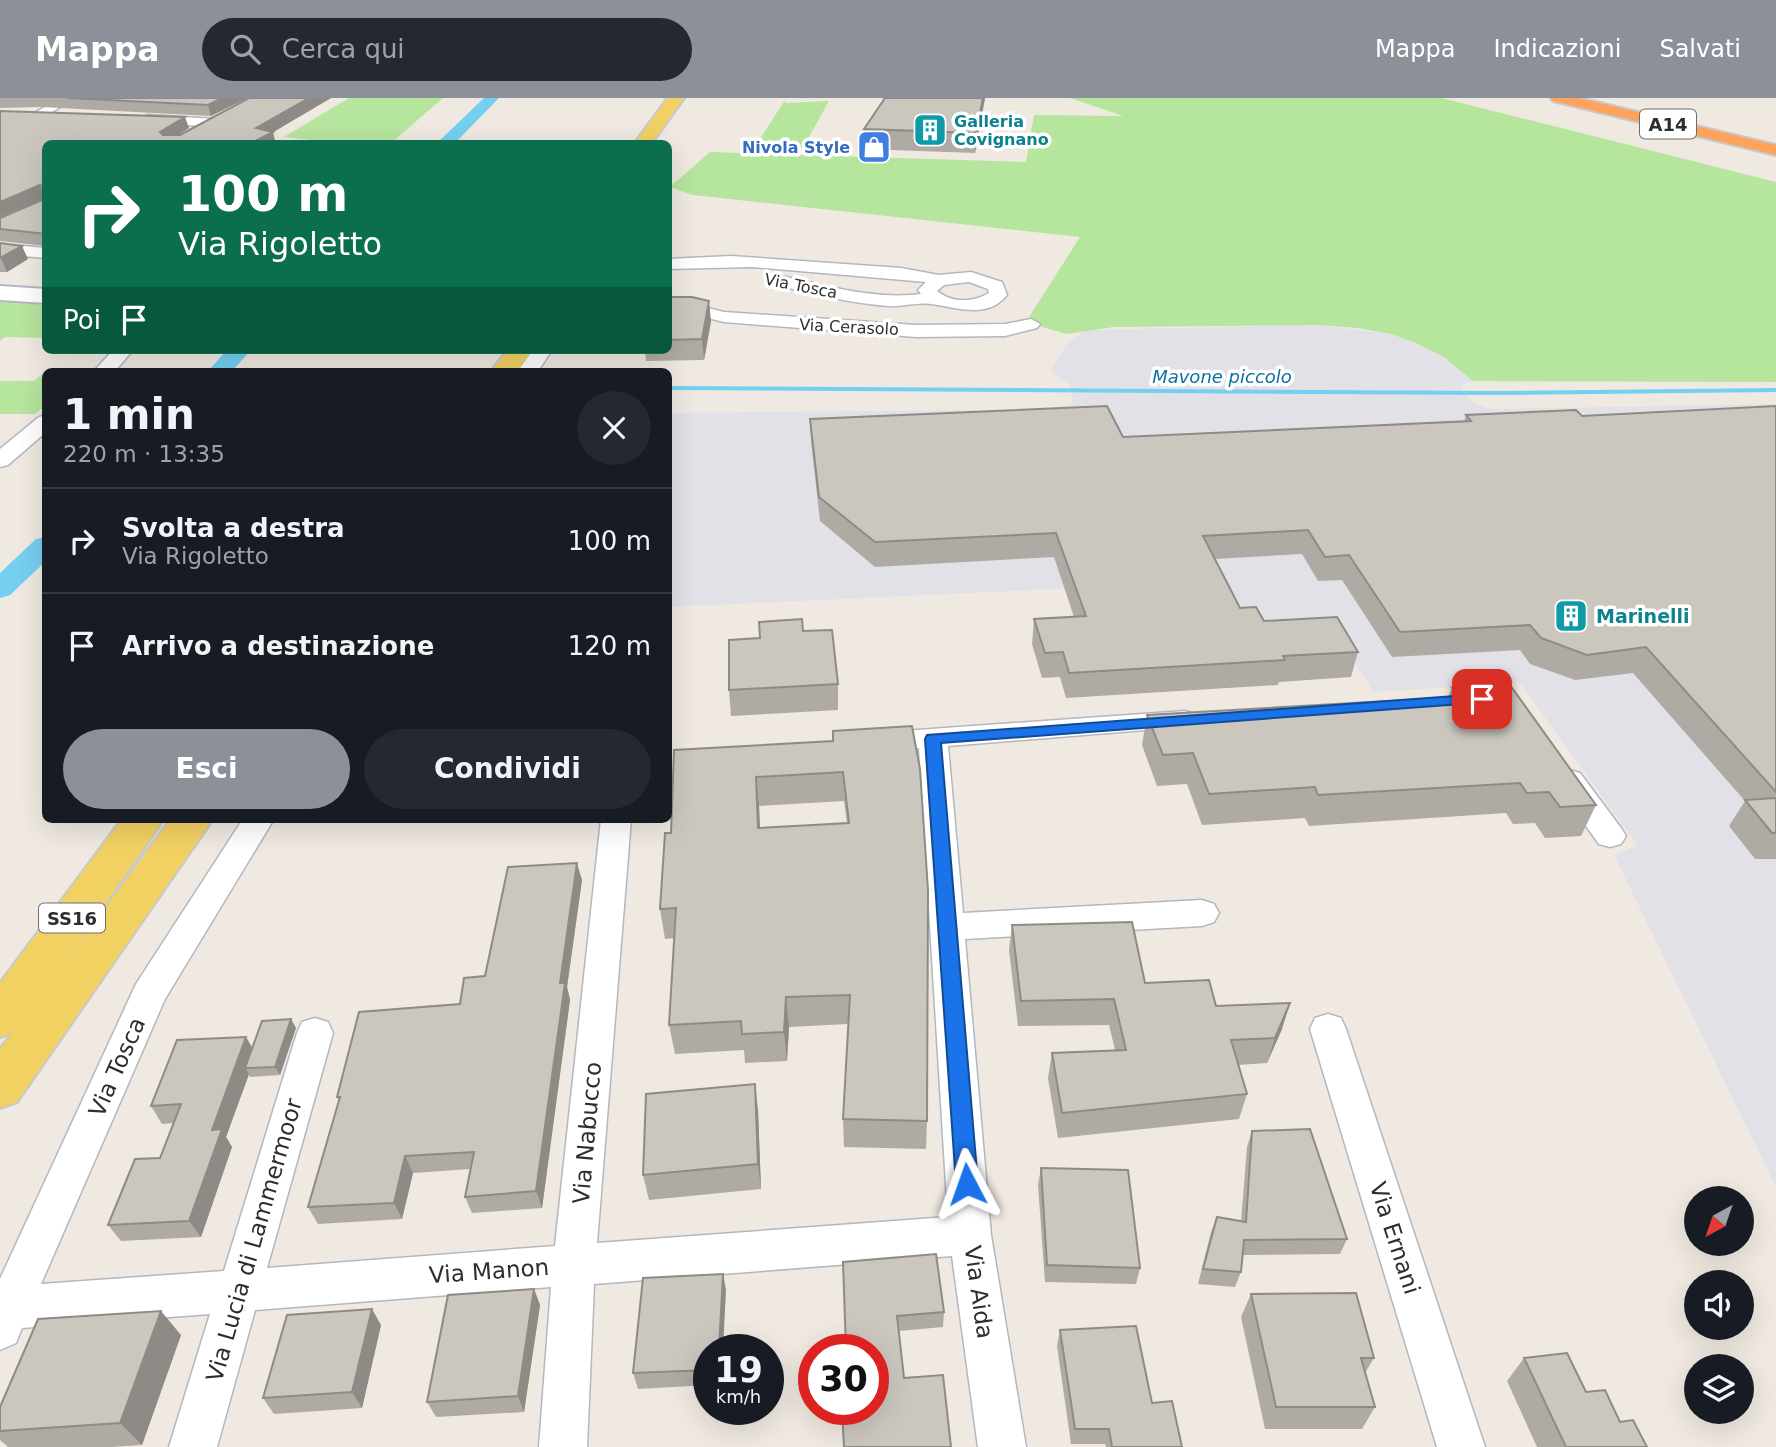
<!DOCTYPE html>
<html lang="it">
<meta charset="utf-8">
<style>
:root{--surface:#171b24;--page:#242831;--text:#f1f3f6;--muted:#9ea1a6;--line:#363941;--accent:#8c9099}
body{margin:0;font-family:"DejaVu Sans",sans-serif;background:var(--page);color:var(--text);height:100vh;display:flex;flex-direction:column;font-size:26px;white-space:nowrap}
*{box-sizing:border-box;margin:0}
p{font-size:23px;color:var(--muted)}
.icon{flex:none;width:38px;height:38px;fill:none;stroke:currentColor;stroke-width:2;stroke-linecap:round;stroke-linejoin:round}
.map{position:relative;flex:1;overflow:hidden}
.drawer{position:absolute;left:42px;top:270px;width:630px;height:455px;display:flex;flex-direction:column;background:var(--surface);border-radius:10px;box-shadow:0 7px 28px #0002}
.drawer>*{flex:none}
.hud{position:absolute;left:42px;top:42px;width:630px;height:214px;border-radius:10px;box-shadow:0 7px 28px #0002;background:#0b6e4f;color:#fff;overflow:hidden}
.needle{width:46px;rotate:220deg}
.controls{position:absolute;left:1684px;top:1088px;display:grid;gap:14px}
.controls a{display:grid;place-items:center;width:70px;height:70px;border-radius:50%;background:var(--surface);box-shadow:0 7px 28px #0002;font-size:35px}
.speed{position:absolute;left:693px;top:1236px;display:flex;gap:14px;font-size:35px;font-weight:700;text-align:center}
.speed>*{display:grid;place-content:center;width:91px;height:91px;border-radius:50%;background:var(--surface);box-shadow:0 7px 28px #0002;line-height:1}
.speed small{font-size:18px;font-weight:400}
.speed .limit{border:10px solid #d22;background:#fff;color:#111}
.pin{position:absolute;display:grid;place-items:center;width:60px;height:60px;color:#fff;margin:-30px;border-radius:14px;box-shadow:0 4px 10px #0006}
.me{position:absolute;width:77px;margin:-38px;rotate:356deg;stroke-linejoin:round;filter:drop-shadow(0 0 5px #0008)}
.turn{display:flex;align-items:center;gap:24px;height:147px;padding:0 21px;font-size:32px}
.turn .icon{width:91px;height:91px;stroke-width:2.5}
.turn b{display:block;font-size:49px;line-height:60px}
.then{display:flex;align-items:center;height:66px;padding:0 21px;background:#0003;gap:14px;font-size:26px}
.round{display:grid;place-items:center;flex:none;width:74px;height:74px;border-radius:37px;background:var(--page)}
.head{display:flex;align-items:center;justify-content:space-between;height:119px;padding:0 21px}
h1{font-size:42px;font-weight:800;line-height:52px}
.action{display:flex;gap:14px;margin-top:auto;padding:14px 21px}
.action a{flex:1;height:80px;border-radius:42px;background:var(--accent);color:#fff;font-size:28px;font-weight:800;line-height:80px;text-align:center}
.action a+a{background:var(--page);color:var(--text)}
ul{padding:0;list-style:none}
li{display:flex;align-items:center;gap:21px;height:105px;padding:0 21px;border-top:2px solid var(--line)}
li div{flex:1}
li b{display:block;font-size:26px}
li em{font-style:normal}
header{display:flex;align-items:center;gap:42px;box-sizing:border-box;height:98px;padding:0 35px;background:var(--accent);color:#fff}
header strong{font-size:33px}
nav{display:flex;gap:38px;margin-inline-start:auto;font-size:24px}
.search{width:490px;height:63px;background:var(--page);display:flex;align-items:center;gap:18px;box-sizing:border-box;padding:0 24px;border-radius:38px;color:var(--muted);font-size:26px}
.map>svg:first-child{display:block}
</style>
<header>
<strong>Mappa</strong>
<div class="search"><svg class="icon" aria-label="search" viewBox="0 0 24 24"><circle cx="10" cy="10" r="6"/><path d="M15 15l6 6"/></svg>Cerca qui</div>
<nav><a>Mappa</a><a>Indicazioni</a><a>Salvati</a></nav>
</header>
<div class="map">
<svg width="1776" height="1349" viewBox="0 0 1776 1349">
<rect width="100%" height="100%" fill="#efe9e1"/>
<path fill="#e3e1e8" d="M1318,227L1391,236L1416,245L1444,259L1469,277L1473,283L1460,288L1474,305L1491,311L1776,306V1089L1614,757L1638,748L1520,585L1373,594L1336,530L1253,534L1224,483L669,509L668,315L1061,311L1070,308L1073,301L1070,286L1054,277L1051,271L1066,247L1086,232Z"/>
<g fill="#b6e59e">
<path d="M349,0H443L391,45H339L284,39Z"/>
<path d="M1070,0H1442L1776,84V284L1473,283L1444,259L1416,245L1391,236L1358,230L1318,227L1114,229L1066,236L1026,224L1080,139L693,97L670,89L710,54L1026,64L1034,17L1123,18Z"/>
<path d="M785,2V5L829,3L805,46L807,49H799L800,46L764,44L756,47Z"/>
<path d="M0,203L45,206V240L5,239L0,243Z"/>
<path d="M46,273L45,308L35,316H0V283H34Z"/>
</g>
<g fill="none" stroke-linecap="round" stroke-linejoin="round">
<path fill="#75cff0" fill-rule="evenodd" d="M668,288L1496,293L1776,290V294L1496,297L668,292Z"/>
<g fill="#75cff0" fill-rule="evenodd">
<path d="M484,0H499L454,46H436Z"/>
<path d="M227,252H251L232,273H208Z"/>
<path d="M46,439V463L10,497L0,500V475L36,441Z"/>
</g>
<defs>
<g id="street">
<path d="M61,0H76L0,44V34Z"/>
<path d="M147,17L217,21L224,25L217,29L142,24L141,21Z"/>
<path d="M0,146L46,150V160L0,156Z"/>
<path d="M731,158L901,170L939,177L971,174L1002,184L1007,197C987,222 955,209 931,206C917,204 902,209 888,208C850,205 813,196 776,187L773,183L782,178C828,188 874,202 921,196L918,192L926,184L752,169L668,171V161ZM969,184L988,191L989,195C972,205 952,205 937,193L944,187Z"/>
<path d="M668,200L724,214L916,227L1005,226L1031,221L1040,226L1037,230L1005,238L916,239L724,224L668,210Z"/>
<path d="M113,252H133L115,273H94Z"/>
<path d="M533,252H552L538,273H518Z"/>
<path d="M46,317V334L8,367L0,369V351L39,319Z"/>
<path d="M1185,613L1195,616L1199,622L1195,628L948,648L963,815L1202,802L1214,806L1219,815L1214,824L1202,828L965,841L991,1137L1026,1349H978L952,1158L594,1186L587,1349H539L551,1189L255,1212L217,1349H169L210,1216L22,1230L16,1245L0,1252V1181L136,886L243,721H274L165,901L41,1186L224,1173L297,935L302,924L315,920L328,924L333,935L267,1170L555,1148L601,721H631L597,1145L948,1119L919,650L875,653L865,651L861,644L865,637L875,635Z"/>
<path d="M1569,672L1580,675L1621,730L1626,738L1621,746L1610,749L1599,746L1558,689L1554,682L1558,675Z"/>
<path d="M1328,916L1341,920L1346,931L1485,1349H1437L1310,931L1315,920Z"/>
</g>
<path id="secondary" d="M0,188L46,191V205L0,202Z"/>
<g id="primary">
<path d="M668,0H684L651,46H634Z"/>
<path d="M508,252H533L517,273H491Z"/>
<path d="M122,721H164L67,861L171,721H213L17,1004L0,1010V951L12,935L0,939V885Z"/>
</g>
<path id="highway" d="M1551,0H1579L1776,47V57L1553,3Z"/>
</defs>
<use href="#street" stroke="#b4b7c1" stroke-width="3"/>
<use href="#secondary" stroke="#b4b7c1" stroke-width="4"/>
<use href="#primary" stroke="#c9c9c9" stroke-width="4"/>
<use href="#highway" stroke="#c9c9c9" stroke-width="4"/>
<use href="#street" fill="#fff" fill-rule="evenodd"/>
<use href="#secondary" fill="#fff" fill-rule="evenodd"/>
<use href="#primary" fill="#f2d163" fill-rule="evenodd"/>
<use href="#highway" fill="#ffa35c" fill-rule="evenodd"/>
</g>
<g fill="#afaba4" fill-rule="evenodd">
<path d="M0,0H247L211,18L41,9L0,10Z"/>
<path d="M249,0H331L273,34L46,46V148L0,143V145V120L42,101L0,119V13L189,30L178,37H180Z"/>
<path d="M881,0H985L975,55L864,51V31L885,1Z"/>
<path d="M0,145L28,161L7,174H0Z"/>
<path d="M668,199L711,223L704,262L646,263L645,252H668Z"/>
<path d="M1776,308V761H1755L1729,728L1745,703L1633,575L1575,582L1530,566L1520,552L1392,559L1342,482L1318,483L1302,456L1215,461L1240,510L1264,523L1358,554L1351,579L1279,584L1278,587L1066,600L1060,579L1042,580L1032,546L1034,521L1074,519L1054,459L875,469L820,423L811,343L810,321L1123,339L1464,323L1466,317L1582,318Z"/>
<path d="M803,533L838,586V612L731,618L729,592Z"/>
<path d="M1452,590L1596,707L1581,738L1545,740L1535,725L1513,726L1506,715L1309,728L1305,720L1202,727L1187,686L1157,688L1142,647L1147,617L1448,599Z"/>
<path d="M833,633L927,1023L926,1051L844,1049L843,1021L848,926L789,929L787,963L745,965L744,952L675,956L669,927L674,840L665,841L660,811L671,735L674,652L833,643ZM844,703L847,725L760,730L759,708Z"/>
<path d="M582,782L567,889L570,902L542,1110L472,1115L465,1099L470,1071L413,1075L402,1121L318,1126L308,1109L339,1003L337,999L460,906L485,878Z"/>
<path d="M1012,827L1145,885L1282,931L1267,965L1238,967L1247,996L1239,1021L1058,1040L1048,980L1052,955L1115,952L1109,927L1018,928L1009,852Z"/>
<path d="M296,930L280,977L250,979L249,976L226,1039L232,1049L201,1139L121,1143L108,1127L160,1060L173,1025L162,1026L151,1008L252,950Z"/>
<path d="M758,1012L761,1091L649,1102L643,1077Z"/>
<path d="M1252,1033L1347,1141L1340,1156L1243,1157L1241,1174L1235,1189L1198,1186L1211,1134L1217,1119L1241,1124L1247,1049Z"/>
<path d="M1041,1070L1140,1170L1136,1186L1045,1184L1038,1087Z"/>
<path d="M843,1164L944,1214L943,1229L899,1233L904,1280L873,1311Z"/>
<path d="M534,1191L540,1207L524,1314L436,1319L427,1304Z"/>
<path d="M726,1192L709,1251V1287L638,1291L633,1275Z"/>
<path d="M1251,1196L1374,1260L1365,1275L1375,1309L1362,1331H1265L1241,1219Z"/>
<path d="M381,1227L362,1310L274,1316L263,1300Z"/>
<path d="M1060,1232L1152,1305L1182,1349H1106L1105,1346H1071L1057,1248Z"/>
<path d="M181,1237L142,1347L111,1349H8L0,1342V1309Z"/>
<path d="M1524,1260L1586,1294L1620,1324L1647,1349H1537L1507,1283Z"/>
</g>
<g fill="#8e8b86">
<path d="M222,0H247L211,18L208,7Z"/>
<path d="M309,0H331L270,36L273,34L276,46H249L256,30Z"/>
<path d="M983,0H985L975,55L976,35Z"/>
<path d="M185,19L189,30L164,46L160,34Z"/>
<path d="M40,87L45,100L0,119V104Z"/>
<path d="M22,148L28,161L7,174L1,160Z"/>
<path d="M709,203L711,223L704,262L702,241Z"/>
<path d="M756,679L759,708L761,759L758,730Z"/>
<path d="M577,765L582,782L567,889L570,902L542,1110L536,1093L560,885Z"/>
<path d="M786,899L789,929L787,963L784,934Z"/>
<path d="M1290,905L1282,931L1267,965L1275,940Z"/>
<path d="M291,921L296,930L280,977L275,969Z"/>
<path d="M246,939L256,956L245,970L249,976L226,1039L232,1049L201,1139L189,1123L212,1032Z"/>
<path d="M755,986L758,1012L761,1091L758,1066Z"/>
<path d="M405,1058L413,1075L402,1121L394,1105Z"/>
<path d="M723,1176L726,1192L723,1251H719Z"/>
<path d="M534,1191L540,1207L524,1314L518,1298Z"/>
<path d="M372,1211L381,1227L362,1310L352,1294Z"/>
<path d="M161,1213L181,1237L142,1347L120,1325Z"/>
</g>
<g fill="#cbc7bf" stroke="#8e8b86" stroke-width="2" fill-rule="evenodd">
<path d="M68,0H222L208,7Z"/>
<path d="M249,0H309L256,30L273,34L249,46H46V136L0,131V120L42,102L43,89L40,87L0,104V13L185,19L160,34L163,37H180Z"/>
<path d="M885,0H983L976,35L864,31Z"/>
<path d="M0,145L22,148L0,160Z"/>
<path d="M668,199H692L709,203L702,241L668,242Z"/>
<path d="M1107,308L1123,339L1471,323L1466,317L1576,312L1582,318L1776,308V694L1646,549L1587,557L1541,540L1530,527L1400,534L1349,457L1325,459L1308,432L1203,438L1240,510L1256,509L1264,523L1337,519L1358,554L1283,558L1285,562L1069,575L1063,554L1045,555L1034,521L1086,518L1056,435L875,444L819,399L810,321Z"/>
<path d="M802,521L803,533L832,532L838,586L729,592V542L760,540L759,524Z"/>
<path d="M1510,587L1596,707L1560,709L1549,694L1527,695L1520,685L1318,697L1315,689L1209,696L1193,655L1163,657L1147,617L1457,599L1452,590Z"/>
<path d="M912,628L920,671L928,792L927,1023L843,1021L850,897L786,899L784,934L742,936L741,923L669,927L676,810L660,811L665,735H671L674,652L833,643V633ZM843,674L849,725L758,730L756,679Z"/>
<path d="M1776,700V735H1772L1745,702Z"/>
<path d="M577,765L560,885H565L536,1093L465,1099L474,1054L405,1058L394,1105L308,1109L340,999H337L359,914L460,906L464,880L485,878L508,769Z"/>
<path d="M1132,824L1145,885L1209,882L1216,908L1290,905L1275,940L1231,942L1247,996L1062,1015L1052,955L1126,952L1114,901L1021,903L1012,827Z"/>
<path d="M291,921L275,969L245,970L262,923Z"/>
<path d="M246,939L212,1032L222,1031L189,1123L108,1127L135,1061L160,1060L181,1006L151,1008L177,942Z"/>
<path d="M755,986L758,1066L643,1077L646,996Z"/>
<path d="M1310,1031L1347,1141L1244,1142L1241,1174L1203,1171L1217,1119L1246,1124L1252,1033Z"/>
<path d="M1041,1070L1128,1072L1140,1170L1047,1167Z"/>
<path d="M936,1156L944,1214L897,1218L904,1280L943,1277L951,1349H844L842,1311H873V1251H846L843,1164Z"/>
<path d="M723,1176L719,1251H709V1272L633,1275L643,1180Z"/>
<path d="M534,1191L518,1298L427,1304L448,1197Z"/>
<path d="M1356,1195L1374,1260H1361L1375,1309H1276L1251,1196Z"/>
<path d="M372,1211L352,1294L263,1300L287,1217Z"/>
<path d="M161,1213L120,1325L0,1333V1309L38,1221Z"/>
<path d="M1136,1228L1152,1305L1172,1303L1182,1349H1112L1109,1331H1075L1060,1232Z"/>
<path d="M1567,1255L1586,1294L1605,1292L1620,1324L1633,1322L1647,1349H1566L1524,1260Z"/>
</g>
<path fill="#1a73e8" stroke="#114b97" stroke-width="2" d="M1482,596L1488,597V604L941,645L978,1086L975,1092L967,1095L959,1092L956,1086L925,641L927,637Z"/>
<defs>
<symbol id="building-square" viewBox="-11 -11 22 22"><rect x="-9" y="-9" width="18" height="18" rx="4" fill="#0f9aa8" stroke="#fff"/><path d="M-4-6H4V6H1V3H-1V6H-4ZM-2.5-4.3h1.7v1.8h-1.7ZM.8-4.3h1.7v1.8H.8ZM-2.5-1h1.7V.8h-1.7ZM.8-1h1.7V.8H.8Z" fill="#fff"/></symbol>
<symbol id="shop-square" viewBox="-11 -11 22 22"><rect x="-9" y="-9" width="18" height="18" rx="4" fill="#3f7fe0" stroke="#fff"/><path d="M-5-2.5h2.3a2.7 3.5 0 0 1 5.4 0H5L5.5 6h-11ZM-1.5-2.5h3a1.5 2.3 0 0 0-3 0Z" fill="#fff"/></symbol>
</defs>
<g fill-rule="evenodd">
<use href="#building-square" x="911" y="13" width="38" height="38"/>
<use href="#shop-square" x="855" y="30" width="38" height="38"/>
<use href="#building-square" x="1552" y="499" width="38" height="38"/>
</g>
<g text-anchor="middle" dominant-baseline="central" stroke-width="7" stroke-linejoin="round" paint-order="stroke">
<g font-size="16" font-weight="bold" fill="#0d838f" stroke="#fff" text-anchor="start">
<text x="954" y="23">Galleria<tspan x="954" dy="18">Covignano</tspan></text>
</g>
<g font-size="16" font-weight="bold" fill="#366cbe" stroke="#fff" text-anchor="end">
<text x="850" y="49">Nivola Style</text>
</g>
<g font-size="16" fill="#2e2e2e" stroke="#fff">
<text transform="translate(801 188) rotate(11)">Via Tosca</text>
<text transform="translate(849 229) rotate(3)">Via Cerasolo</text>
</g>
<g fill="#fff" stroke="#6d6d6d" stroke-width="2">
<rect x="1640" y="11.5" width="56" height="29" rx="5"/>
<rect x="39" y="805.5" width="66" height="29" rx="5"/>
</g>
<g font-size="18" font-weight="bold" fill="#2e2e2e">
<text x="1668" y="26">A14</text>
<text x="72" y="820">SS16</text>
</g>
<g font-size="18" font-style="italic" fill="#0d6fa3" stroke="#fff">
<text x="1222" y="278">Mavone piccolo</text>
</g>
<g font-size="19" font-weight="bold" fill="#0d838f" stroke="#fff" text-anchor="start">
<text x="1596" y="518">Marinelli</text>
</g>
<g font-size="23" fill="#2e2e2e" stroke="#fff">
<text transform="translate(117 969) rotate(-66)">Via Tosca</text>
<text transform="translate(587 1035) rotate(-85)">Via Nabucco</text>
<text transform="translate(1395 1140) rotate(72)">Via Ernani</text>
<text transform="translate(254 1142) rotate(-74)">Via Lucia di Lammermoor</text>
<text transform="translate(489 1173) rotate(-4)">Via Manon</text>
<text transform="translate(979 1194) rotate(82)">Via Aida</text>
</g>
</g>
</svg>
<div class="controls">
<a><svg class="needle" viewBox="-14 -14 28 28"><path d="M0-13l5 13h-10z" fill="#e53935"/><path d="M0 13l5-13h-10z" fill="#9ea1a6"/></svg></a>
<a><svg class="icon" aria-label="sound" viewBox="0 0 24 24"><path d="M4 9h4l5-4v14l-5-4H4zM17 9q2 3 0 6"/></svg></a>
<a><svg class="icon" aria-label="layers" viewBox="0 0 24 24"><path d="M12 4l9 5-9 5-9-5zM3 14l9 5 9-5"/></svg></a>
</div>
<div class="speed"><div>19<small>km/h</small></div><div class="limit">30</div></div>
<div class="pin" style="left:1482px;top:601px;background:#d93025"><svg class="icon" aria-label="arrive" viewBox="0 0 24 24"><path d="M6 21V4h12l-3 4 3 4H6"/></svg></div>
<svg class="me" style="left:967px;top:1086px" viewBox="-20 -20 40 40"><path d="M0-17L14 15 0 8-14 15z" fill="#1a73e8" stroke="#fff" stroke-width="4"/></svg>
<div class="hud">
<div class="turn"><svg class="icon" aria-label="right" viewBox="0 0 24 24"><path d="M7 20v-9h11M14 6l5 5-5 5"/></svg><div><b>100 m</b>Via Rigoletto</div></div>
<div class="then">Poi<svg class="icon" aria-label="arrive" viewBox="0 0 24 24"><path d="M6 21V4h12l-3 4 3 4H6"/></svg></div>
</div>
<section class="drawer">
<div class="head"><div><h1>1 min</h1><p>220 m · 13:35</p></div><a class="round"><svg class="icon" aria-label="close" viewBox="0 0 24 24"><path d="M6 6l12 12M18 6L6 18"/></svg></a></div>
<ul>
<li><svg class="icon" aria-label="right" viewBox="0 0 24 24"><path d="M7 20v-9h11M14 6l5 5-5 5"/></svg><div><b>Svolta a destra</b><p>Via Rigoletto</p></div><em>100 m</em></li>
<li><svg class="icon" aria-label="arrive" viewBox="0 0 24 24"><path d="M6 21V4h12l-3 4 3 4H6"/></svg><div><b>Arrivo a destinazione</b></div><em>120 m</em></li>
</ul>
<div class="action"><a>Esci</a><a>Condividi</a></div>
</section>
</div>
